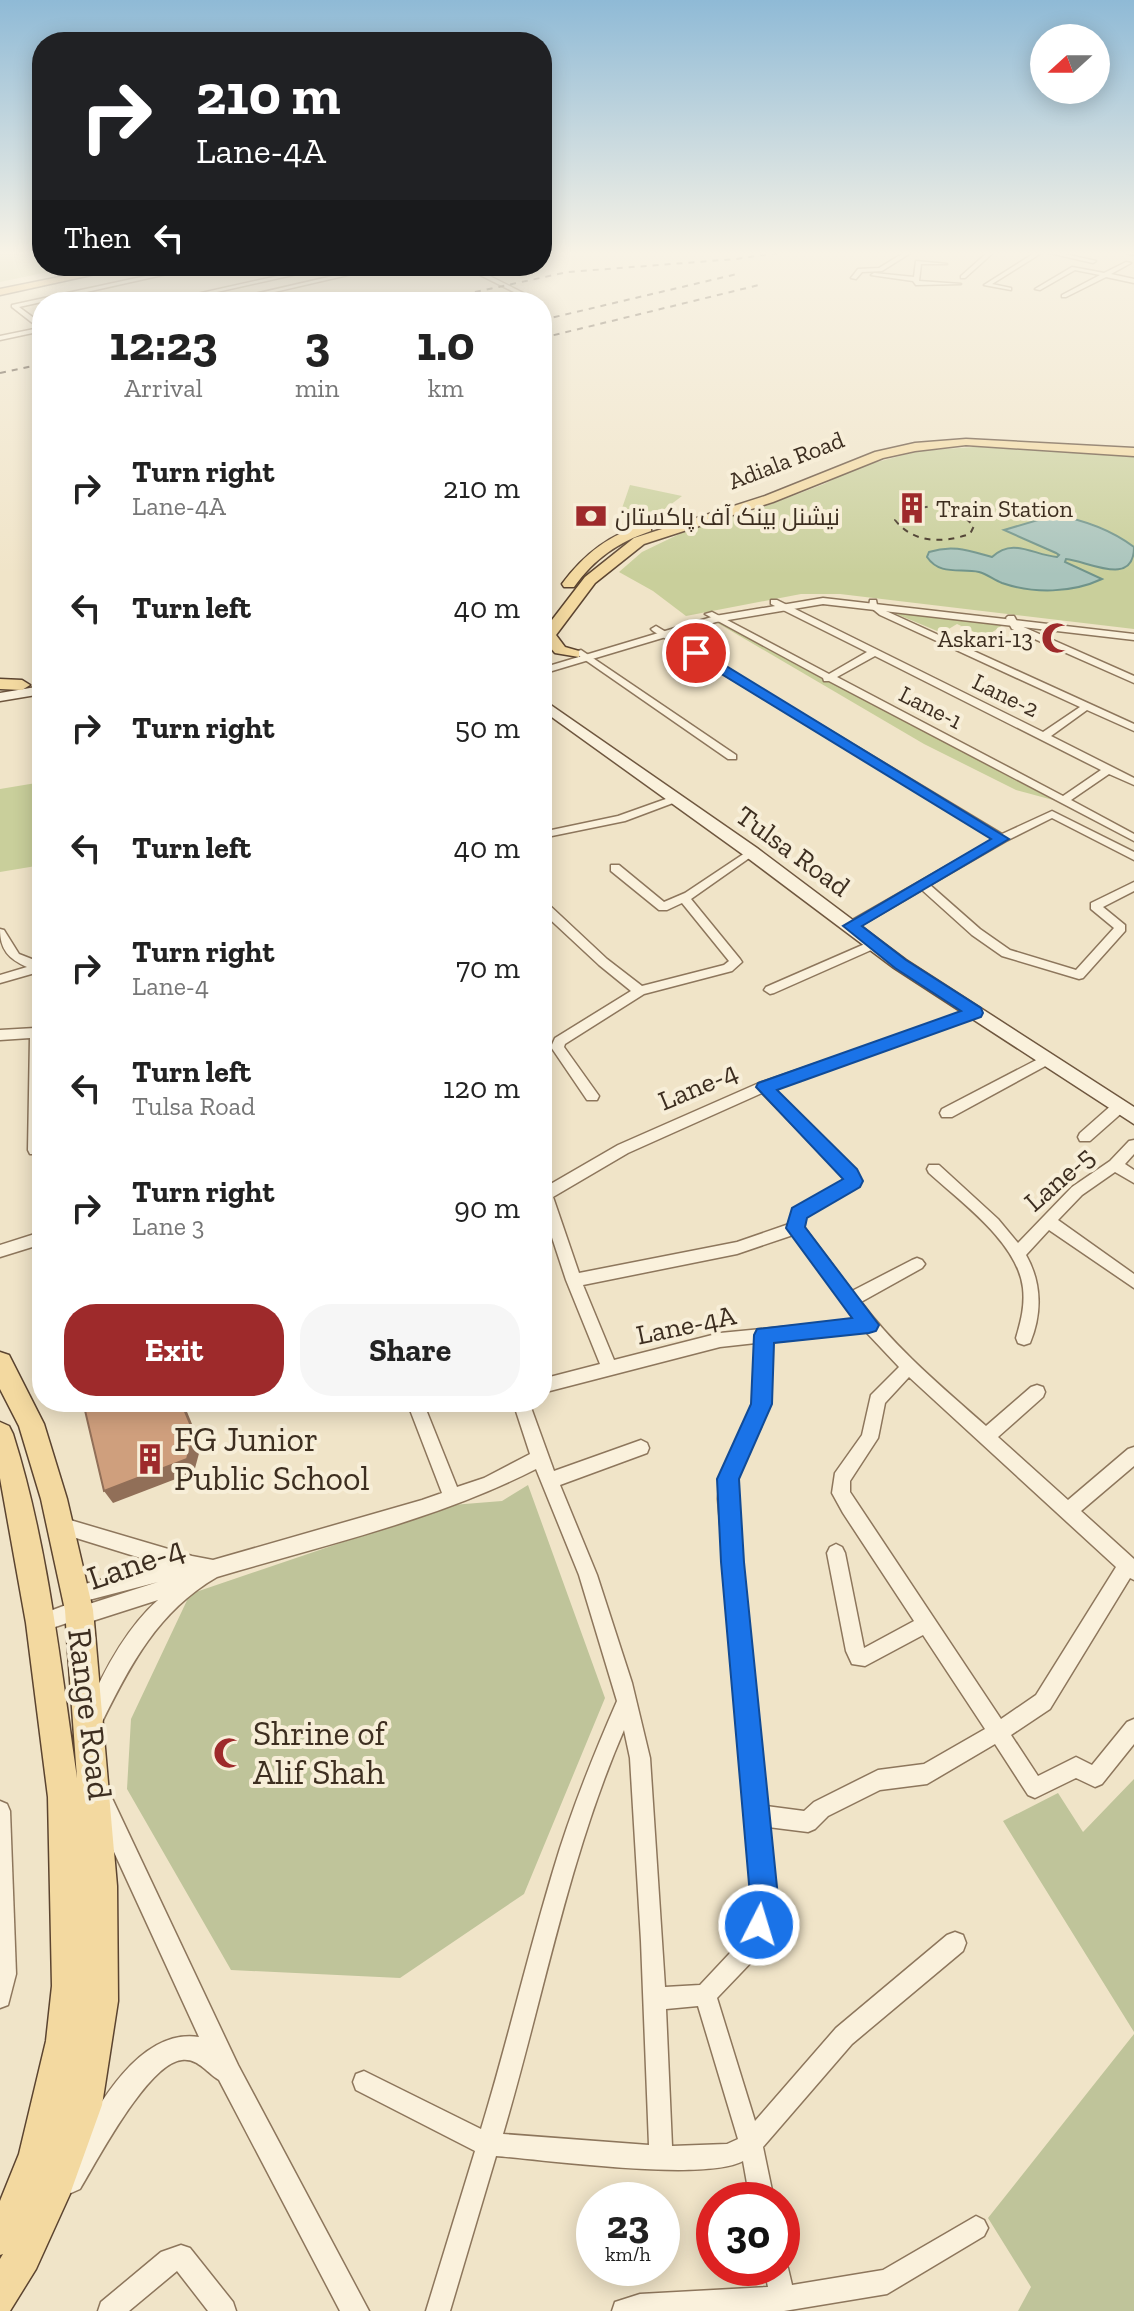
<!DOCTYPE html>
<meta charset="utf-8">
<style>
:root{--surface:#fff;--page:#f6f6f6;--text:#222;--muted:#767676;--accent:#9e2a2b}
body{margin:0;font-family:"Zilla Slab",Cairo,serif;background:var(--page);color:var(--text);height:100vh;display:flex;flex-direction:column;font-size:30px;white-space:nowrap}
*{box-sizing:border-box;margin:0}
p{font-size:26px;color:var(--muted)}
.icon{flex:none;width:44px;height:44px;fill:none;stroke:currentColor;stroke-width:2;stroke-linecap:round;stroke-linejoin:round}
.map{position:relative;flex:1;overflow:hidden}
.panel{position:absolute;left:32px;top:292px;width:520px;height:1120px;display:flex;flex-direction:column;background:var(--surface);border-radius:32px;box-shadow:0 4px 20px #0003}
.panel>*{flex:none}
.hud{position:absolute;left:32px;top:32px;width:520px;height:244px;border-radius:32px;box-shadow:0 4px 20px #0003;background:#202124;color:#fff;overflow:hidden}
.needle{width:52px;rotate:249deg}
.controls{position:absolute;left:1030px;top:24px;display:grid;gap:16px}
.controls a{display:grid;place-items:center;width:80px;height:80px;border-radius:50%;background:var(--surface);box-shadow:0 4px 20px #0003;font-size:40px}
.speed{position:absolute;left:576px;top:2182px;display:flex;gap:16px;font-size:40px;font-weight:700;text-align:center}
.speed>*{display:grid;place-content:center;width:104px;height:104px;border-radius:50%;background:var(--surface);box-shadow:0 4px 20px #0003;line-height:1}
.speed small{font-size:20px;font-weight:400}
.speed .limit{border:12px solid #d22;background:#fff;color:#111}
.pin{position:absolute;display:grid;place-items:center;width:68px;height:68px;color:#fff;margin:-34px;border:4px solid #fff;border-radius:50%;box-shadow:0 2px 8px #0007}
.me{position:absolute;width:88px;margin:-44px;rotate:5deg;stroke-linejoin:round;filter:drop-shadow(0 0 6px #0008)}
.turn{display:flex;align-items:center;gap:28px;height:168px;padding:0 32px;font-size:36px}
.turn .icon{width:104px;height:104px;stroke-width:2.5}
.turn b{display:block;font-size:56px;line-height:68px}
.then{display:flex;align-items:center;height:76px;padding:0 32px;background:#0003;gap:16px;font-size:30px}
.eta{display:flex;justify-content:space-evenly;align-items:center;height:136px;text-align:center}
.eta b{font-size:48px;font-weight:700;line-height:56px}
.primary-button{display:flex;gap:16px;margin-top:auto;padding:16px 32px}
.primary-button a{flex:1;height:92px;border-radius:32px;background:var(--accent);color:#fff;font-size:32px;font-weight:700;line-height:92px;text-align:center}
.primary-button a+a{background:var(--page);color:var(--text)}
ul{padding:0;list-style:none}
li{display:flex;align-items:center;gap:24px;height:120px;padding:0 32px}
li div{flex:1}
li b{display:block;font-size:30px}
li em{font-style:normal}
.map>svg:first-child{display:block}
</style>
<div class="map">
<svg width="1134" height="2311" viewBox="0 0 1134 2311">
<rect width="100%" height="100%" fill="#f0e4c8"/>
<g fill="#c9cf9b">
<path d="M0,252H42V266H77L0,282Z"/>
<path d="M986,446L1134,455V629L840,594H801L686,616L653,591L619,572L642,552L696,526L753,511L824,484L858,467L919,451Z"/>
<path d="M630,485L682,496L653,518L620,514Z"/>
<path d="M889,611L1003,625L985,637L957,624L942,633Z"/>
<path d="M714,621H716L1053,800L1016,790L924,744Z"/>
<path d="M42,782V865L0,872V789Z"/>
</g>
<g fill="#bfc49a">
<path d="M528,1485L605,1698L524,1894L400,1978L231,1970L127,1789L131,1719L190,1594L452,1505L502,1501Z"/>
<path d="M1134,1779V2032L1003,1821L1058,1793L1083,1832Z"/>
<path d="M1134,2034V2311H1018L1031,2287L988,2218Z"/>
</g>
<path fill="#a9c4bc" stroke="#6f938a" stroke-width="2" d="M1055,515C1084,520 1110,529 1134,547C1134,588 1088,561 1066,559L1065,562L1102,579C1072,593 1034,594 1002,583C994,580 987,574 979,572C960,568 940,576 927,557L929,552C953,544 970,551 992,557C1013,537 1033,555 1057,557L1059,555L1056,553L1004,530Z"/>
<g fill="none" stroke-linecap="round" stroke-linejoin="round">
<defs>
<g id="minor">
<path d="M905,252H912L882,271L862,272L856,279L851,278L858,269L879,268Z"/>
<path d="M988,252H994L965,278H961V276Z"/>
<path d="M1036,252H1043L992,284L1011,288V290L984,285Z"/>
<path d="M1045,252H1056L1096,261L1093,263Z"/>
<path d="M1125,252H1134V255L1126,253Z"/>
<path d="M916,261L947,264H921L919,281L961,284L916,285L913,281L871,275L874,273L914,277Z"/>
<path d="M1126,262L1131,263L1111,274L1134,279V283L1106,277L1066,297H1062V295L1100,275L1075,270L1040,290L1035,289L1072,267L1104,273Z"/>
<path d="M192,266H203L19,307L42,324V331L0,340V336L39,328L12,307V305Z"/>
<path d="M322,266H333L172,302H161Z"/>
<path d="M376,266H387L231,302H220Z"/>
<path d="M462,266H470L533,298L528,299Z"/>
<path d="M771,600H777L1043,732L1080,707L880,615L869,606L870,600H876L877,605L886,611L1134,724V731L1087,710L1051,736L1134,778V785L1109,774L1071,800L1134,834V841L829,681H824L823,678L705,614L712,612L829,674L867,652L771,604ZM875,656L1101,770L1063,796L837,677Z"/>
<path d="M1008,616H1014L1019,625L1134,676V683L1012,629L1006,618Z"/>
<path d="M656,626L1002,834L1052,811L1134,852V860L1052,818L1006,841L930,885L980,929L1010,950L1076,970L1114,928L1091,909V903L1134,882V891L1103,907L1125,925V931L1083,978L1079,979L1002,956L972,935L922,890L855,929H847V923L994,839L653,631L651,629Z"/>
<path d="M581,650L736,755V759H728L578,655V651Z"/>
<path d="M677,795L682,798L681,800L625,821L542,838V832L618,816Z"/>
<path d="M751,849L755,850V854L691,899L740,959L742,962L732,971L644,994L565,1044L564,1047L599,1096L597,1100H587L551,1047L555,1038L631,991L599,965L542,912V901L546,902L607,959L642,986L724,965L729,961L682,903L667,910H659L611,871V865H619L664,902L685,893Z"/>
<path d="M0,929L4,930L19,954L42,963V971L0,983V975L27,967C9,959 0,950 0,929Z"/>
<path d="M874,940L878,941L880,944L878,947L774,993L770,994L764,990L766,987Z"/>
<path d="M975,1009L981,1013L979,1016L774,1089L855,1170L861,1181L859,1185L806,1217L804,1227L852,1291L912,1260L917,1258L922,1260L925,1264L922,1268L861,1302C896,1349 942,1387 986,1426L1031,1387L1037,1385L1043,1387L1045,1392L1043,1397L998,1437L1068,1500L1128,1449L1134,1447V1466L1081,1511L1134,1559V1580L1130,1578L1050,1709L1011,1735L1038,1776L1076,1757L1092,1765L1127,1722L1134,1719V1744L1102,1784L1095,1787L1076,1778L1035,1798L1028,1795L995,1744L927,1784L880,1790L828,1816L815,1829L808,1832L768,1827L775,1907L762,1951L717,1998L755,2121L836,2028L947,1935L955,1932L963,1935L966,1943L963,1951L852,2044L763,2147L774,2200H750L743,2161C705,2182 546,2160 496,2156L450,2311H426L475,2151L356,2090L353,2082L356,2074L364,2071L481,2129C507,2044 527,1957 553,1871C570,1813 593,1756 617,1701L579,1575L536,1469C436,1520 324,1545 217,1577C158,1611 130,1665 101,1724L94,1727L87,1724L84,1717C101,1676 124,1630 158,1600L80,1625L73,1621L40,1632L34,1629L31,1623L34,1617L74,1602L70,1600L67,1594L70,1588L160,1564L60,1533L54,1531L51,1525L54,1519L60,1517L192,1556L213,1560L422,1500L442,1493L407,1402H423L457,1487L484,1478L530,1454L513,1402H529L554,1471L641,1440L647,1443L649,1448L647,1453L560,1485L597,1575L632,1683L650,1758L665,1987L700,1985L745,1937L755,1907L747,1822L744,1815L746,1810L718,1499L720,1479L754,1404L756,1343L720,1347L542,1393V1379L600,1364L566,1280L542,1207V1189L618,1145L759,1083ZM762,1093L846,1179L794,1210L789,1224L737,1242L579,1273L553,1197L628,1153ZM793,1235L856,1320L720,1333L614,1360L583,1285L737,1254ZM866,1332L899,1367L871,1395L862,1435L835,1473L832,1493L843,1513L914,1621L864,1648L845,1553L842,1547L836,1544L830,1547L827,1553L846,1651L852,1664L865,1666L923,1635L985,1729L924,1764L878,1770L814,1802L804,1811L766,1806L736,1499V1479L770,1404L772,1342ZM909,1377L1116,1567L1036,1695L1001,1719L850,1492V1481L878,1438L885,1403ZM158,1582L86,1605L81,1602ZM624,1730L630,1758L641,1941L649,2145L503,2134C543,1999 568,1859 624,1730ZM698,2006L738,2139L727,2144L672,2146L666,2009Z"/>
<path d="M35,1028L40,1030L42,1035V1150L40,1154H30L28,1150L30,1038L0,1040V1030Z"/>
<path d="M1046,1055L1053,1060L1051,1063L952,1117H942L940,1113L942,1109Z"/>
<path d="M1119,1102L1126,1107L1124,1111L1090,1141H1080L1078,1137L1080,1133L1114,1103Z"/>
<path d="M1134,1140V1154L1125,1164L1134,1170V1183L1115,1172L1082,1195L1058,1220L1134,1274V1288L1049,1230L1026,1255C1042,1283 1042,1314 1030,1343L1024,1345L1018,1343L1016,1338C1021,1321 1025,1306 1023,1288C1018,1243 961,1202 929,1173L927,1169L929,1165H939L998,1219L1018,1243L1072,1187L1110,1161L1129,1141Z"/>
<path d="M41,1232L42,1244L0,1257V1245Z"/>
<path d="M0,1801L7,1804L10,1811L16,1974L8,2005L0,2008Z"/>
<path d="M976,2216L984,2220L988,2228L984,2236L887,2294L784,2311H612L615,2302L640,2294L768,2287L764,2268H782V2258L788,2268L792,2285L883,2270Z"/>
<path d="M181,2245L190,2248L233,2302L236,2311H208L177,2271L129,2311H98L101,2302L161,2252Z"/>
</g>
<g id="tertiary">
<path d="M823,598L1134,634V640L823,604L716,622L542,674V668L715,616Z"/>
<path d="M103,1793L111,1796L238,2065L369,2311H340L219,2080C207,2073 198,2058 182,2060C148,2063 97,2161 80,2189L71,2193L62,2189L58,2180L62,2171C89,2123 133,2027 199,2037L92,1804L95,1796Z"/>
</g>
<g id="secondary">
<path d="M42,686V694L0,701V693Z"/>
<path d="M542,699L757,848L906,960L1134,1107V1124L894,968L745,856L542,710Z"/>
</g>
<g id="primary">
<path d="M966,439L1134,448V456L966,445L915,451L883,458L773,502L644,544L595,583L556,635L565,647L579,651V657L555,653L548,645L542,647V633L585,577L634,538L765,496L875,452L915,443Z"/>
<path d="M646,524L651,525V531C618,542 594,559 574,587H564L562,584C584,554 610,534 646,524Z"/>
<path d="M0,679L22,680L30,685L22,690L0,689Z"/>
<path d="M0,1352L9,1355L44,1424L67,1499L93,1610L117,1886L118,2001L102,2105L70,2194L36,2269L10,2311H0V2259L3,2254L0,2255V2201L19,2154L46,2041L52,1986L48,1797L26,1623L0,1478V1422L9,1426L13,1434C48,1545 60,1662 77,1778L65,1610L41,1499L19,1426L0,1389Z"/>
</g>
<path id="trunk" d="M114,266H132L0,295V289Z"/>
</defs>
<use href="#minor" stroke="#8d765c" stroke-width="3"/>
<use href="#tertiary" stroke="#8d765c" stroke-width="3"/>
<use href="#secondary" stroke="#6f573f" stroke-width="3"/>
<use href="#primary" stroke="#5b4430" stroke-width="3"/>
<use href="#trunk" stroke="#5b4430" stroke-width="3"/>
<use href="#minor" fill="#faf1dc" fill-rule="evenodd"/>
<use href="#tertiary" fill="#faf1dc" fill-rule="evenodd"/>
<use href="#secondary" fill="#faf1dc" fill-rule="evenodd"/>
<use href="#primary" fill="#f3d9a0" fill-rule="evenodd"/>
<use href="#trunk" fill="#eabe7c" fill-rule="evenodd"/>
<g stroke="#3d2e20" stroke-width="2" stroke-dasharray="6 6" stroke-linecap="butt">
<path d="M428,302L568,272L736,259L784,252"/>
<path d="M542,320L737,274"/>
<path d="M542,338L763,284"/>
<path d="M0,373L42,364"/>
<path d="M933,506L961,514L974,526L970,534C943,543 914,544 895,520L907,510Z"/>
</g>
</g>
<path fill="#916f58" d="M181,1402H183L201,1446L194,1472L113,1503L104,1491Z"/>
<path fill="#cf9f7d" stroke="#916f58" stroke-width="2" d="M83,1402H181L194,1433L187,1459L104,1491Z"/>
<linearGradient id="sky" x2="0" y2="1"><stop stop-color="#8fbad6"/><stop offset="0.44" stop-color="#f8f3e6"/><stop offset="1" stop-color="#f8f3e6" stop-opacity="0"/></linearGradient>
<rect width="1134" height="575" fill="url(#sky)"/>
<path fill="#1a73e8" stroke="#114b97" stroke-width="2" d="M692,650H700L1009,839L862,926L906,960L981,1008L983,1013L981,1017L777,1090L857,1169L863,1181L860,1187L807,1218L805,1227L879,1325L876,1331L869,1333L774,1343L772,1404L739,1479L744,1562L779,1907L769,1935L759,1939L750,1935L746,1925L751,1907L721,1562L717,1479L751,1404L754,1335L757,1329L852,1318L786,1228L792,1208L843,1179L756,1087L758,1083L961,1011L895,968L843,926L991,839L692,656Z"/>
<defs>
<symbol id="building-bare" viewBox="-9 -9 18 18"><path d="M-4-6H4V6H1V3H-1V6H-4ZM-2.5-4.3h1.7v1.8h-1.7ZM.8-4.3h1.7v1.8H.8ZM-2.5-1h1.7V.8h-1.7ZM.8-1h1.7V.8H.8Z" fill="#9e2a2b" stroke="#f7eed8" stroke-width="2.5" paint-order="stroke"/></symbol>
<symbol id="bank-bare" viewBox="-9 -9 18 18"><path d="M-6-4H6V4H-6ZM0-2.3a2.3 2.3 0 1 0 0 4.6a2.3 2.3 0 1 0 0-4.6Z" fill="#9e2a2b" stroke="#f7eed8" stroke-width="2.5" paint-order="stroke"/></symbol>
<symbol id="mosque-bare" viewBox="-9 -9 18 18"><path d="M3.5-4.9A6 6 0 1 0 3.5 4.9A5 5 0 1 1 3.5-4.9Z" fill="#9e2a2b" stroke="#f7eed8" stroke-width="2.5" paint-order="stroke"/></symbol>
</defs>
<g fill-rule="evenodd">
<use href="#building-bare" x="890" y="486" width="44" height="44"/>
<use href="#bank-bare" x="569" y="494" width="44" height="44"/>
<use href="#mosque-bare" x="1035" y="616" width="44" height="44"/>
<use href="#building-bare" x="128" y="1437" width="44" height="44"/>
<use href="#mosque-bare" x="207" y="1731" width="44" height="44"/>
</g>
<g text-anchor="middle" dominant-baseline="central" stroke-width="8" stroke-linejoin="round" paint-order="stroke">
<g font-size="24" fill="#3d2e20" stroke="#f7eed8">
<text transform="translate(786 460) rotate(-21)">Adiala Road</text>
<text transform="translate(1006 695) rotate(26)">Lane-2</text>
<text transform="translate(931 707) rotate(27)">Lane-1</text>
</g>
<g font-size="24" fill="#3d2e20" stroke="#f7eed8" text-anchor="start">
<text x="936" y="508">Train Station</text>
<text x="615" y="516">نیشنل بینک آف پاکستان</text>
<text x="1033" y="638" text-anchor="end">Askari-13</text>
</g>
<g font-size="28" fill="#3d2e20" stroke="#f7eed8">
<text transform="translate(793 851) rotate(36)">Tulsa Road</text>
<text transform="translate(698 1086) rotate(-23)">Lane-4</text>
<text transform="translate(1059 1179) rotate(-41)">Lane-5</text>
<text transform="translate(686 1325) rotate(-12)">Lane-4A</text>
</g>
<g font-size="34" fill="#3d2e20" stroke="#f7eed8" text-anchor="start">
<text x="174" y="1439">FG Junior<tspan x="174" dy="39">Public School</tspan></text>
<text x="253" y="1733">Shrine of<tspan x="253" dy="39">Alif Shah</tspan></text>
</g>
<g font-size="34" fill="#3d2e20" stroke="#f7eed8">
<text transform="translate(136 1563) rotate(-19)">Lane-4</text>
<text transform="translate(90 1714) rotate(83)">Range Road</text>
</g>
</g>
</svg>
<div class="controls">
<a><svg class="needle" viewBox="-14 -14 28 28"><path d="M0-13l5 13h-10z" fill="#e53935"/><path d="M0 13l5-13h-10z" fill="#767676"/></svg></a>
</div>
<div class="speed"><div>23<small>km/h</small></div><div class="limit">30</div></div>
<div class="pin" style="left:696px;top:653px;background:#d93025"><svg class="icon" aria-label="arrive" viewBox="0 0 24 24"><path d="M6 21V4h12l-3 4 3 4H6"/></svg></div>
<svg class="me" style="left:759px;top:1925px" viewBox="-20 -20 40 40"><circle r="17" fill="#1a73e8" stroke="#fff" stroke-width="3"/><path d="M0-11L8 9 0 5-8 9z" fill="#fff"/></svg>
<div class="hud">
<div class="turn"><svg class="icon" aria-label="right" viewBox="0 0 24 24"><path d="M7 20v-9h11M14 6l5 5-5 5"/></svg><div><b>210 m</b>Lane-4A</div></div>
<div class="then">Then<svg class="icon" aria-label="left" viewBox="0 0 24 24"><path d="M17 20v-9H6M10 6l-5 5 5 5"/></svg></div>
</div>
<section class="panel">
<div class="eta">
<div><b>12:23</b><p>Arrival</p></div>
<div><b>3</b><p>min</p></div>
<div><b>1.0</b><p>km</p></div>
</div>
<ul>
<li><svg class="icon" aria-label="right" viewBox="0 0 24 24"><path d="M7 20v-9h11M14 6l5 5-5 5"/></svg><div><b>Turn right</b><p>Lane-4A</p></div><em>210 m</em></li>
<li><svg class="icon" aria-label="left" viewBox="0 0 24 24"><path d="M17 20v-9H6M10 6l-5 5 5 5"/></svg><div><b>Turn left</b></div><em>40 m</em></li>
<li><svg class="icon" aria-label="right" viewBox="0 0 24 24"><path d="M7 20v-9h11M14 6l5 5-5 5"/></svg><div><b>Turn right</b></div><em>50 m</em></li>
<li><svg class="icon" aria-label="left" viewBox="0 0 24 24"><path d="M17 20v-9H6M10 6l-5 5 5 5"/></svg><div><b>Turn left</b></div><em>40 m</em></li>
<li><svg class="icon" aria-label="right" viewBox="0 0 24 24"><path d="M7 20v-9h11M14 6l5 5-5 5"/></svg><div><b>Turn right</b><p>Lane-4</p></div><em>70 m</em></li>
<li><svg class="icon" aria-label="left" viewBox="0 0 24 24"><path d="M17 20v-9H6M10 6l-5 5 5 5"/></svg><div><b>Turn left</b><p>Tulsa Road</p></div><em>120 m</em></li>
<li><svg class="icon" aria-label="right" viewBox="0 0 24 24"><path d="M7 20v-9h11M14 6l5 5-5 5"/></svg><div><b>Turn right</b><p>Lane 3</p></div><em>90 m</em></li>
</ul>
<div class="primary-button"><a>Exit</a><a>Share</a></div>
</section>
</div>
